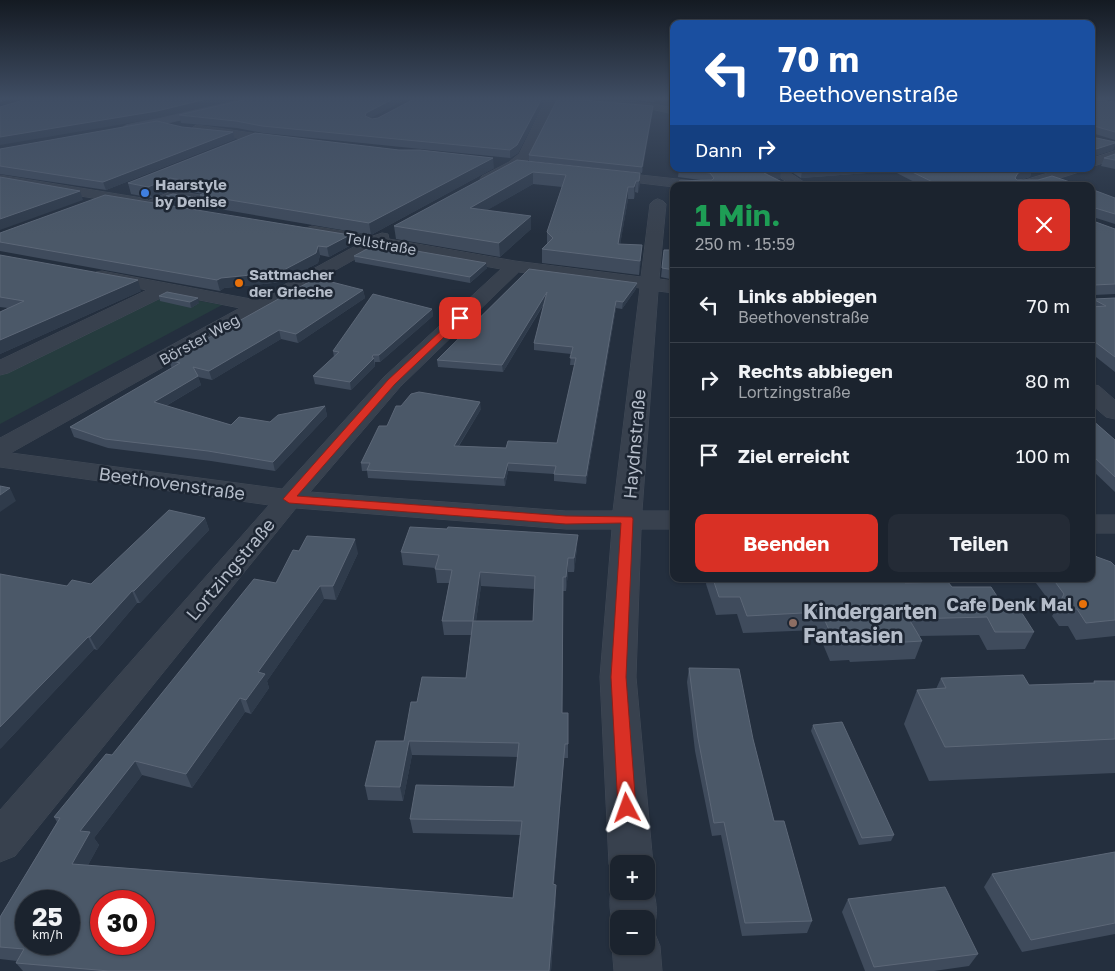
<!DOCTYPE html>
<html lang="de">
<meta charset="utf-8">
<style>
:root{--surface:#1b232e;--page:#242b36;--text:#f1f3f6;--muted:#a0a4aa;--line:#39404a;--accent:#d93025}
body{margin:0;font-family:"Golos Text",sans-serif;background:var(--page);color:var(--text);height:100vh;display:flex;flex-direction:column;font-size:19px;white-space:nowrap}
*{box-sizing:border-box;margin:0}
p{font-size:16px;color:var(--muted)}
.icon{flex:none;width:28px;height:28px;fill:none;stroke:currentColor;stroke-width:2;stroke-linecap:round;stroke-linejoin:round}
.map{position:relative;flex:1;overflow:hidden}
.side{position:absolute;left:670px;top:182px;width:425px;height:400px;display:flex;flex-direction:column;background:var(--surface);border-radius:10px;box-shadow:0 1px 4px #0004,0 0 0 1px var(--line)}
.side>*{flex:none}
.guide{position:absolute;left:670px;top:20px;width:425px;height:152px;border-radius:10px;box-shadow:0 1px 4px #0004,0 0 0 1px var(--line);background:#1a4fa0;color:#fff;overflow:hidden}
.fabs{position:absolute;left:610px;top:855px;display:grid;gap:10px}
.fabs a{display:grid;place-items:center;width:45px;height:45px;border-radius:10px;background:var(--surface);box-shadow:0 1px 4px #0004,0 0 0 1px var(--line);font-size:25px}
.speed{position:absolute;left:15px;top:890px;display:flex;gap:10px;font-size:25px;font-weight:700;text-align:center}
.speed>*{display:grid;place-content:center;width:65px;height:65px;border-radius:50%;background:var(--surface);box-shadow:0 1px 4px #0004,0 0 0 1px var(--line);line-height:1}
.speed small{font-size:12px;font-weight:400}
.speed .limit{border:8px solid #d22;background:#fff;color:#111}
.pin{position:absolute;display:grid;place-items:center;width:42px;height:42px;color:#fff;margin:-21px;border-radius:10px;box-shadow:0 2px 8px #0006}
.me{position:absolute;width:55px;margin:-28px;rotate:356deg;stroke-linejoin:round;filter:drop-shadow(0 0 4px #0008)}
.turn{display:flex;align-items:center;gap:18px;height:105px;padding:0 25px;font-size:22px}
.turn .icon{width:65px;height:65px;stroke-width:2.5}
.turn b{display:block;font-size:35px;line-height:42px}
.then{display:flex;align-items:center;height:48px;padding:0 25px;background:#0003;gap:10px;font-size:19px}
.round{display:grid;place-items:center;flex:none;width:52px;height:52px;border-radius:10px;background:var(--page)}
.overview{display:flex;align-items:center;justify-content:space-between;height:85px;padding:0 25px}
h1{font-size:30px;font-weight:700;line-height:38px;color:#1e9e55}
.cta{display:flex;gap:10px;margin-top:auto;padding:10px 25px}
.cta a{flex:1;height:58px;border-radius:10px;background:var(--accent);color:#fff;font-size:20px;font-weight:700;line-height:58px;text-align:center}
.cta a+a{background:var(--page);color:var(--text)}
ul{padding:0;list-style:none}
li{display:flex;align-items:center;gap:15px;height:75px;padding:0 25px;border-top:1px solid var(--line)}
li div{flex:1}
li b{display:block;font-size:19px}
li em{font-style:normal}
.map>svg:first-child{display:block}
</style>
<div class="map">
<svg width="1115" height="971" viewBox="0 0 1115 971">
<rect width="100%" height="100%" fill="#242f3e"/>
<path fill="#263c3f" d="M168,295L222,305L0,424V374Z"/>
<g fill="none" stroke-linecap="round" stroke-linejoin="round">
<defs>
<g id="service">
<path d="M233,98H244L252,101L249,103Z"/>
<path d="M173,191L210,197L214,199L186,212L182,209L183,207L201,200L174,196L151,205L144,203Z"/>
</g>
<g id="minor">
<path d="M547,98C590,98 632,99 674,108V114L646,108L557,101L529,159L519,168L492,182H482L480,179L482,176L509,162L519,154Z"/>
<path d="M197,125L286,138L292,142L286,146L193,131L191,129L193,127Z"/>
<path d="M1115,151V159L1091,167V159Z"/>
<path d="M768,169H784L810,186H793Z"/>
<path d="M1061,169H1081L1079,172L1035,186H1014L1016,183Z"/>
<path d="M604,171L704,182L709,183L711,186L674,187L599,178L597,175L599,172Z"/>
<path d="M0,175L142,198L147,199L149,202L147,205L142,206L0,183Z"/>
<path d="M658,199L663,201L666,204L659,279L674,281V293L658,291L642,511H674V529H641L636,677L653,864L648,875C655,893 660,912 653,929L660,946L662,971H614L612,946L617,934C609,915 607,897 615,878L609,864L600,677L612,529H566L296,508L15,856L0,862V810L269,505L0,467V438L240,308L169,294L8,373L0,375V360L147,290L96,280L93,276L96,272L102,271L256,300L359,244L306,234L304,231L306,228L312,226L373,236L382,233L388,234L389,239L515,261L641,277L650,204L653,201ZM377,247L501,269L384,377L282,489L11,453ZM519,272L640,288L613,511H566L310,492L400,387ZM619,864H646V891H619ZM619,919H646V946H619Z"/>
<path d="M1091,384L1099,386L1115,400V419L1106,417L1091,404Z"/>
<rect x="1091" y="515" width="24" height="18"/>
</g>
<path id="secondary" d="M247,98H266L261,101L126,133L120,129L126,125Z"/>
</defs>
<use href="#service" stroke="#414a57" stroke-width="2"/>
<use href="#minor" stroke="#414a57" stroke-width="1"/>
<use href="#secondary" stroke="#414a57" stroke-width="1"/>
<use href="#service" fill="#38414e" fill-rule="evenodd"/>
<use href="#minor" fill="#38414e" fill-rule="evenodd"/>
<use href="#secondary" fill="#465061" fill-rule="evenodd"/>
<g stroke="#5a6575" stroke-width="2" stroke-dasharray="2 2" stroke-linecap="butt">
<path d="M0,101L11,98"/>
<path d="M0,110L43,98"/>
</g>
</g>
<g fill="#3f4b5c" fill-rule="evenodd">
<path d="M252,98H408L370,118L372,119L378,118L416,98H546L518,153L510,158L263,133L237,128L181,123L179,115Z"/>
<path d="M614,98H655L654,102Z"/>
<path d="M1091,98L1093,99L1115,102V140L1092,133V137L1113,150L1091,157Z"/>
<path d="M1103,98H1115V100Z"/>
<path d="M653,106L642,173L529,161V155Z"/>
<path d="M182,127L233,132L235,139L106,190L0,174V149Z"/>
<path d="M255,133L494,168L371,235L202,206L200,195L203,194L173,189L152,198L131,194L128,183Z"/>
<path d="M1115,154V169L1101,166L1104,158Z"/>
<path d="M517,160L640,173L638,193L635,192L634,199H628L620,244L641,258L639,275L542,263V249L547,244V232L562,187L533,184L487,210L531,229L500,257L396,239L394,226Z"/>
<path d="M679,169H777L780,179L700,180L678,177Z"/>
<path d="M787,169H1032L1030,177L1020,180L1082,186H922L893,171L801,178Z"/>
<path d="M1091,189L1115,198V224L1093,217V221L1115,229V294L1094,295V299L1115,298V372L1091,353Z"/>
<path d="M166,196L194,201L186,204L168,201Z"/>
<path d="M671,231H674V280L661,277L664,250H670Z"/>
<path d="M0,233L351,245L329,257L320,255L318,263L282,282L224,288L220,291L0,251Z"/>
<path d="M0,255L141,291L0,354V312L8,308L0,307Z"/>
<path d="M354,256L487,268L470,283L355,262Z"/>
<path d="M529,269L637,283L636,289L622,309L616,308L586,484L554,481V474L508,471L505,486L368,478L367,471H362L361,463L387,426L481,409L459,446L506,448L557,443L575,365H570L571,354L534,350V343L544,304L503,372L438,367L437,360Z"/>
<path d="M363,290L365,298L298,343L281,339L212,380L198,377L201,385L166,406L231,425L270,422L325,406L327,416L275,471L211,461L108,448L74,437L70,427L172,369L169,360Z"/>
<path d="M159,296L199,303L191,308L160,301Z"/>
<path d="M432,309L433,316L380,362H375V366L351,390L315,384L313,376L334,357L333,351Z"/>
<path d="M1091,419L1115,440V492L1091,469Z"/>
<path d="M205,518L209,530L140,603H137L97,650L94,649L0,749L67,586L91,584Z"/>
<path d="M577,548L574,572H568L566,591H563L562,713H568V758H564L554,884L556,898L551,971H23L16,963L17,961L0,959V917L57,822L54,817L276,583L358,553L336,600L324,599L267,681L269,688L251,714L245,712L192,788L142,775L94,838L99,845L88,865L513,898L520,835L413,833L410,819L514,787L518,757L412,755L403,801L368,800L365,786L404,741L417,702L466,678L471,635H444L442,621L449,583H437L435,568L403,565L401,552ZM481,586L534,589L533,621H476Z"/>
<path d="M1097,557L1115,566V636L1076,640L1068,626H1059L1052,616L1056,610L1033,579H1091Z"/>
<path d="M707,579H903L905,583L952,587L1004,607L1034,632L1025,649L987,650L979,635L919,636L922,641L915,659L850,662L849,660L830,661L817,630L743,633L737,614L716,615L706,584Z"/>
<path d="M689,668L753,739L774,821L812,921L807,933L742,936L721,835L712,836L695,751L687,682Z"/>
<path d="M941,678L1029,685L1093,683L1094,681H1115V773L929,781L904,724L917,690L936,689Z"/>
<path d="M813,725L894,835L891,841L859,845L811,731Z"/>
<path d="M1115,852V934L1022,952L984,887L992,874Z"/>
<path d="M848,899L978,954L969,966L934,971H865L842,912Z"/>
</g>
<g fill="#2f3b4b">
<path d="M211,98H232L233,100L159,118L0,145V137Z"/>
<path d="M395,98H408L367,120L365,116L366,113Z"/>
<path d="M542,98H546L518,153L510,158V150Z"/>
<path d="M653,106V111L642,173V167Z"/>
<path d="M233,132L235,139L106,190L103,182Z"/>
<path d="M1115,143V145L1113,150L1091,157L1093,150Z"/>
<path d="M493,158L494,168L371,235L369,223Z"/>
<path d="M815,169H894L893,171L801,178L802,170Z"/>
<path d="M1032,169L1030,177L1015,181V178L1018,173Z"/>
<path d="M781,171L780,179L763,181L764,173Z"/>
<path d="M533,172V184L470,220V208Z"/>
<path d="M640,173V185L638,193L639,181Z"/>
<path d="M170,178L173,189L152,198L148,187Z"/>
<path d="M636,181L635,192L634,199V187Z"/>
<path d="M628,187V199L618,258V244Z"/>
<path d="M80,191L83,200L0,230V219Z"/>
<path d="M193,197L194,201L186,204L185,199Z"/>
<path d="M531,216V229L500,257L499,243Z"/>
<path d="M350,235L351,245L329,257L327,247Z"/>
<path d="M642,245L641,258L639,275L640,261Z"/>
<path d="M318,246L320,255L318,263L282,282L224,288L220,291L217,280L221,278Z"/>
<path d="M486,263L487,268L470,283V277Z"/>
<path d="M138,280L141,291L0,354V340Z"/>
<path d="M637,283L636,289L622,309L623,302Z"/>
<path d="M363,290L365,298L298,343L296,334Z"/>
<path d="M547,292V298L503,372L502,365Z"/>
<path d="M198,298L199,303L191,308L190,302Z"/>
<path d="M616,301V308L586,484V476Z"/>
<path d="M432,309L433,316L380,362L379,355Z"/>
<path d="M279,330L281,339L212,380L209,371Z"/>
<path d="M373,355L375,366L351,390L350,382Z"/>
<path d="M198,376L201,385L157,411L154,402Z"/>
<path d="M480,402L481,409L454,453V446Z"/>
<path d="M325,406L327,416L275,471L273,462Z"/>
<path d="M508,463V471L505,486L504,478Z"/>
<path d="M10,488L16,501L0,512V495Z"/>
<path d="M205,518L209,530L140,603L134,591Z"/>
<path d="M578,535L577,548L574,572V558Z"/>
<path d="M355,539L358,553L336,600L333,586Z"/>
<path d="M568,558V572L566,591V577Z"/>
<path d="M480,572L481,586L474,635L473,621Z"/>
<path d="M320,586L324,599L267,681L269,688L251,714L246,700L258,672Z"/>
<path d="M132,591L137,603L97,650L90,637Z"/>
<path d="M88,637L94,649L0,749V727Z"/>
<path d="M240,698L245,712L192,788L186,774Z"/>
<path d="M409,741L412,755L403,801L400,787Z"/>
<path d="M565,744L564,758L553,898V884Z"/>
<path d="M135,761L142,775L94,838L99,845L81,878L72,864L80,831Z"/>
<path d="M556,885V898L551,971H549Z"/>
</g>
<g fill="#4b5868" stroke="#5c6777" fill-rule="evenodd">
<path d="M45,98L96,101L106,98H211L157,111L0,137V107L27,99L37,100Z"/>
<path d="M252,98H395L366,113L365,116L372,119L378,118L416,98H542L517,145L510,150L262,126L236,121L179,115Z"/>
<path d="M558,98L653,106L642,167L529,155Z"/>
<path d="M1091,98H1093V99L1115,102V132L1094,126L1092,128V137L1115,142V143L1093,150L1092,155H1091Z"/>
<path d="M157,121L182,127L233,132L103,182L0,166V149Z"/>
<path d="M255,133L399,150H420L493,158L369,223L200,195L213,189L208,184L170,178L148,187L128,183Z"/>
<path d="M1115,154V160L1104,158Z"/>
<path d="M517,160L640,173L639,181H636L634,187H628L618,244L642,245L640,261L542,249L553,238L547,232L566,175L533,172L470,208L531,216L499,243L394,226Z"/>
<path d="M679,169H777L781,171L764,173L790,186H679V181L712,180L714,178L710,173Z"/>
<path d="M906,169H1032L1018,173L1015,178L1017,180H1038L1052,176L1082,186H941Z"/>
<path d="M0,177L80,191L0,219Z"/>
<path d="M1091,189L1115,198V214L1095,208L1093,209V221L1115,229V284L1094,285V299L1115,298V357L1091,339V307L1106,306L1091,298Z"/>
<path d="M173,194L193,197L185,199L166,196Z"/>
<path d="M105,195L350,235L327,247L318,246L316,253L280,272L221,278L217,280L0,242V233Z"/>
<path d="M671,231H674V270L662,268L664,250H670Z"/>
<path d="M376,244L486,263L470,277L354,256Z"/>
<path d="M0,255L138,280L0,340V312L24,301L0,297Z"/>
<path d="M529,269L637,283L623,302L616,301L586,476L554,474L556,466L508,463L504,478L367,470L370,463H361L379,426H387L396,406H401L411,394L419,392L480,402L454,446L506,448L508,441L557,443L576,358H570L573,347L534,343L547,292L502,365L437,360Z"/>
<path d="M316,278L363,290L296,334L279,330L209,371L193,367L198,376L154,402L231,425L239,417L270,422L278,415L325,406L273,462L208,451L105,439L70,427L180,363L169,360Z"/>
<path d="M167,292L198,298L190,302L159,296Z"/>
<path d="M373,294L432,309L379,355H373L372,358H374L350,382L313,376L339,352L333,351Z"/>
<path d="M1091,419L1115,440V477L1091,454Z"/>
<path d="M0,486L10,488L0,495Z"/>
<path d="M169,510L205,518L134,591H132L90,637H88L0,727V574L67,586L72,580L91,584Z"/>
<path d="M410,527L447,529L448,527L578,535L574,558H568L566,577H563L562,713H568V744H565L553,884L556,885L549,971H109L16,963L24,949L0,947V917L60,818L54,817L106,754L112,755L254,579L276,583L293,550L299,551L307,536L355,539L333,586H320L258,672L265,674L246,700L240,698L186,774L135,761L80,831L90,832L72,864L513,898L522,821L410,819L416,785L514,787L519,743L409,741L400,787L365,786L376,741H404L411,702H417L422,677L466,678L473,621H442L452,570L435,569L439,555L401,552ZM480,572L535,576L533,621H473ZM26,901H69V944H26ZM101,901H144V944H101Z"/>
<path d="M1091,551L1097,557L1111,562L1115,566V620L1086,623L1077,609H1068L1061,600L1064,594L1053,579H1091Z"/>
<path d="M713,579H903L905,583L948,582L952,587H991L1004,607H1018L1034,632H995L987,617L909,619L922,641L856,645L854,642L835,643L821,612L747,616L740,597H719Z"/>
<path d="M689,668L739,669L753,739L774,821H784L812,921L745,923L724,822L714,823L698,738Z"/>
<path d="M1023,675L1029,685L1095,683L1094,681H1115V739L945,747L917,690L946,688L941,678Z"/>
<path d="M842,722L894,835L862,838L813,725Z"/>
<path d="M1115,852V923L1031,940L992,874Z"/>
<path d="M945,887L978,954L874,967L848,899Z"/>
</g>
<linearGradient id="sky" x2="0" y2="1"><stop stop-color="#141a22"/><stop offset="0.42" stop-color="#3f4d63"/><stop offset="1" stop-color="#3f4d63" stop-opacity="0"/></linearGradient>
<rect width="1115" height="234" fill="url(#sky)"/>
<path fill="#d93025" stroke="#8d1f18" d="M457,316L464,318L395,384L297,496L566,516L632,517L633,519L626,677L636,808L633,813L627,816L621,813L618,808L611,677L621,523L566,524L289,503L283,499L388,380Z"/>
<circle fill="#3f7fe0" stroke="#1d2633" stroke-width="2" cx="145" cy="193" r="5"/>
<g fill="#e8710a" stroke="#1d2633" stroke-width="2">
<circle cx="239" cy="283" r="5"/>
<circle cx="1083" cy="604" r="5"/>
</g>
<circle fill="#8d6e63" stroke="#1d2633" stroke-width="2" cx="793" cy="623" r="5"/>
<g text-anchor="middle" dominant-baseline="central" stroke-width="5" stroke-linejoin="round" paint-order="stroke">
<g font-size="15" font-weight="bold" fill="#b4bcc9" stroke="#1d2633" text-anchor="start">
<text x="155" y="184">Haarstyle<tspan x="155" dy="17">by Denise</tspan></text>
<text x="249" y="274">Sattmacher<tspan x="249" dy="17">der Grieche</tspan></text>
</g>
<g font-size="15" fill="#b4bcc9" stroke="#1d2633">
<text transform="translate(381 243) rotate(10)">Tellstraße</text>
<text transform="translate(199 339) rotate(-29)">Börster Weg</text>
</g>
<g font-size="18" fill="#b4bcc9" stroke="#1d2633">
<text transform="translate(634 444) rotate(-85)">Haydnstraße</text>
<text transform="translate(172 483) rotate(8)">Beethovenstraße</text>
<text transform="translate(230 569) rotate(-50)">Lortzingstraße</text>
</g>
<g font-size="18" font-weight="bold" fill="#b4bcc9" stroke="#1d2633" text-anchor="end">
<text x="1073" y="604">Cafe Denk Mal</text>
</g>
<g font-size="21" font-weight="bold" fill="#b4bcc9" stroke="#1d2633" text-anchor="start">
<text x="803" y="611">Kindergarten<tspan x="803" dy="24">Fantasien</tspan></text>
</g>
</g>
</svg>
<div class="fabs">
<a>+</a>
<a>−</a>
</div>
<div class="speed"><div>25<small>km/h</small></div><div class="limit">30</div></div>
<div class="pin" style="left:460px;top:318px;background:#d93025"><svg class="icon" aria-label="arrive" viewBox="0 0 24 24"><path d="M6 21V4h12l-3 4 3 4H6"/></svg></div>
<svg class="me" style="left:627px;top:808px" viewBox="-20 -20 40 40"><path d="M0-17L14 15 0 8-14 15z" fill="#d93025" stroke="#fff" stroke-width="4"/></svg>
<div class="guide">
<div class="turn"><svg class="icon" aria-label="left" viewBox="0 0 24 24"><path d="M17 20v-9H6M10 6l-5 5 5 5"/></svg><div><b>70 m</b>Beethovenstraße</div></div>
<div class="then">Dann<svg class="icon" aria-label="right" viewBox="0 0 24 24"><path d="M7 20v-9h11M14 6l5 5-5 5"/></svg></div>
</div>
<section class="side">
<div class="overview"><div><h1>1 Min.</h1><p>250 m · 15:59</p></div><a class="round" style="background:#d93025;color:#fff"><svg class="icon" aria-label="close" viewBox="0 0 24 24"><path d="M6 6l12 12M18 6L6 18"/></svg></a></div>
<ul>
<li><svg class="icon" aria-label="left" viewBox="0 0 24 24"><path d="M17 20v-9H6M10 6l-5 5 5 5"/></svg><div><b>Links abbiegen</b><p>Beethovenstraße</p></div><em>70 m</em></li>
<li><svg class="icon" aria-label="right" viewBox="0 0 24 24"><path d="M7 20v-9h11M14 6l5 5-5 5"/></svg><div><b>Rechts abbiegen</b><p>Lortzingstraße</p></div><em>80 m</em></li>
<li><svg class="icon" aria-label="arrive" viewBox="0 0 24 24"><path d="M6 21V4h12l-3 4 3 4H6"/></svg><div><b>Ziel erreicht</b></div><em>100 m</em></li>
</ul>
<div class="cta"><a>Beenden</a><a>Teilen</a></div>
</section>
</div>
